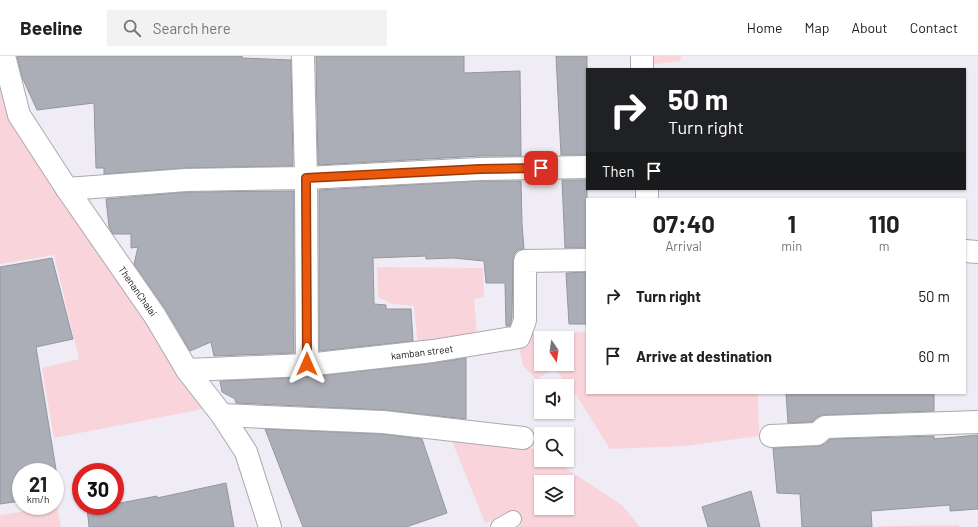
<!DOCTYPE html>
<style>
:root{--surface:#fff;--page:#f2f2f2;--text:#202124;--muted:#757577;--line:#e0e0e0}
body{margin:0;font-family:Barlow,sans-serif;background:var(--page);color:var(--text);height:100vh;display:flex;flex-direction:column;font-size:15px;white-space:nowrap}
*{box-sizing:border-box;margin:0}
p{font-size:13px;color:var(--muted)}
.icon{flex:none;width:22px;height:22px;fill:none;stroke:currentColor;stroke-width:2;stroke-linecap:round;stroke-linejoin:round}
.map{position:relative;flex:1;overflow:hidden}
.sheet{position:absolute;left:586px;top:142px;width:380px;height:196px;display:flex;flex-direction:column;background:var(--surface);border-radius:0px;box-shadow:0 1px 3px #0004}
.sheet>*{flex:none}
.hud{position:absolute;left:586px;top:12px;width:380px;height:122px;border-radius:0px;box-shadow:0 1px 3px #0004;background:#202124;color:#fff;overflow:hidden}
.needle{width:26px;rotate:167deg}
.buttons{position:absolute;left:534px;top:275px;display:grid;gap:8px}
.buttons a{display:grid;place-items:center;width:40px;height:40px;border-radius:0px;background:var(--surface);box-shadow:0 1px 3px #0004;font-size:20px}
.speed{position:absolute;left:12px;top:407px;display:flex;gap:8px;font-size:20px;font-weight:700;text-align:center}
.speed>*{display:grid;place-content:center;width:52px;height:52px;border-radius:50%;background:var(--surface);box-shadow:0 1px 3px #0004;line-height:1}
.speed small{font-size:10px;font-weight:400}
.speed .limit{border:6px solid #d22;background:#fff;color:#111}
.pin{position:absolute;display:grid;place-items:center;width:34px;height:34px;color:#fff;margin:-17px;border-radius:8px;box-shadow:0 2px 6px #0006}
.me{position:absolute;width:44px;margin:-22px;rotate:0deg;stroke-linejoin:round;filter:drop-shadow(0 0 3px #0008)}
.turn{display:flex;align-items:center;gap:14px;height:84px;padding:0 16px;font-size:18px}
.turn .icon{width:52px;height:52px;stroke-width:2.5}
.turn b{display:block;font-size:28px;line-height:34px}
.then{display:flex;align-items:center;height:38px;padding:0 16px;background:#0003;gap:8px;font-size:15px}
.eta{display:flex;justify-content:space-evenly;align-items:center;height:68px;text-align:center}
.eta b{font-size:24px;font-weight:700;line-height:28px}
ul{padding:0;list-style:none}
li{display:flex;align-items:center;gap:12px;height:60px;padding:0 16px}
li div{flex:1}
li b{display:block;font-size:15px}
li em{font-style:normal}
header{display:flex;align-items:center;gap:24px;box-sizing:border-box;height:56px;padding:0 20px;background:var(--surface);border-bottom:1px solid var(--line)}
header strong{font-size:19px}
nav{display:flex;gap:22px;margin-inline-start:auto;font-size:14px}
.search{width:280px;height:36px;background:var(--page);display:flex;align-items:center;gap:10px;box-sizing:border-box;padding:0 14px;border-radius:0px;color:var(--muted);font-size:15px}
.map>svg:first-child{display:block}
</style>
<header>
<strong>Beeline</strong>
<div class="search"><svg class="icon" aria-label="search" viewBox="0 0 24 24"><circle cx="10" cy="10" r="6"/><path d="M15 15l6 6"/></svg>Search here</div>
<nav><a>Home</a><a>Map</a><a>About</a><a>Contact</a></nav>
</header>
<div class="map">
<svg width="978" height="471" viewBox="0 0 978 471">
<rect width="100%" height="100%" fill="#f0ecf5"/>
<g fill="#fad4db" fill-rule="evenodd">
<path d="M0,0L11,41L203,353L54,382L42,312L79,303L54,199L0,208Z"/>
<path d="M649,0H681L680,5L649,9Z"/>
<path d="M377,211L483,212L484,241L474,243L477,280L418,291L414,250L392,248L378,241Z"/>
<path d="M587,276V337H758L759,380L685,390L610,393L576,339L554,312L536,324L523,309L518,288L531,278ZM541,282H567V308H541Z"/>
<path d="M450,380L536,393L541,396V404H553L622,449L640,471H518L521,469L515,456L485,467ZM541,426H567V452H541Z"/>
<path d="M57,450L61,471H0V459Z"/>
<path d="M959,469V471H879V470Z"/>
</g>
<g fill="#acaeb7" stroke="#94969e">
<path d="M17,0H242V2L291,4L293,110L186,112L104,118V112H96L94,47L37,54L22,21Z"/>
<path d="M316,0H464V17L520,15L521,100H480L318,109Z"/>
<path d="M556,0H587V99H561Z"/>
<path d="M562,124H587V192H565Z"/>
<path d="M480,125H521L522,168L524,193L518,194L514,198L513,205L512,262L510,270H506L505,227H486L484,205L453,202L426,203V200L373,202L374,248L386,249V253H411L413,285L319,295V134Z"/>
<path d="M294,135V297L214,300L211,286L190,295L166,254L134,208L138,191L131,192V178H113L109,171L106,143L187,136Z"/>
<path d="M52,202L73,283L36,291L60,438L55,439V416H21V445L0,448V211Z"/>
<path d="M587,216V268H569L566,217Z"/>
<path d="M466,302V363L384,354L236,347L235,343L222,336L220,325L308,321L434,307Z"/>
<path d="M786,337H934V355L825,359L817,361L812,366L788,367Z"/>
<path d="M265,373L382,378L422,383L447,457L406,471H303Z"/>
<path d="M978,379V453L950,455V449L871,455L872,471H802L800,438L777,437L773,392L818,390L825,388L830,383L934,380V383Z"/>
<path d="M226,427L234,471H89L87,451L115,450V448L157,440V442Z"/>
<path d="M751,435L760,471H708L702,451Z"/>
</g>
<g fill="none" stroke-linecap="round" stroke-linejoin="round">
<defs>
<path id="lane" d="M499,471L513,463"/>
<g id="street">
<path d="M303,0L306,122L307,309"/>
<path d="M642,0V13"/>
<path d="M67,133L186,124L306,122L480,113L587,111"/>
<path d="M647,133V143"/>
<path d="M965,195L978,196"/>
<path d="M187,314L307,309L433,295L519,281L525,264V205L587,204"/>
<path d="M222,359L383,366L523,382"/>
<path d="M771,380L817,378L825,371L978,366"/>
</g>
<path id="secondary" d="M4,0L19,59L67,133L155,260L187,314L222,359L246,396L270,471"/>
</defs>
<use href="#lane" stroke="#aca8b0" stroke-width="18"/>
<use href="#street" stroke="#aca8b0" stroke-width="24"/>
<use href="#secondary" stroke="#aca8b0" stroke-width="24"/>
<use href="#lane" stroke="#fff" stroke-width="16"/>
<use href="#street" stroke="#fff" stroke-width="22"/>
<use href="#secondary" stroke="#fff" stroke-width="22"/>
</g>
<g fill="none" stroke-linecap="round" stroke-linejoin="round">
<defs>
<path id="route" d="M307,308L306,122L480,113L541,112"/>
</defs>
<use href="#route" stroke="#983908" stroke-width="10"/>
<use href="#route" stroke="#ea580c" stroke-width="7"/>
</g>
<g text-anchor="middle" dominant-baseline="central" stroke-width="3" stroke-linejoin="round" paint-order="stroke">
<g font-size="10" fill="#18171a" stroke="#fff">
<text transform="translate(138 235) rotate(55)">ThenanChalai</text>
<text transform="translate(422 296) rotate(-7)">kamban street</text>
</g>
</g>
</svg>
<div class="buttons">
<a><svg class="needle" viewBox="-14 -14 28 28"><path d="M0-13l5 13h-10z" fill="#e53935"/><path d="M0 13l5-13h-10z" fill="#757577"/></svg></a>
<a><svg class="icon" aria-label="sound" viewBox="0 0 24 24"><path d="M4 9h4l5-4v14l-5-4H4zM17 9q2 3 0 6"/></svg></a>
<a><svg class="icon" aria-label="search" viewBox="0 0 24 24"><circle cx="10" cy="10" r="6"/><path d="M15 15l6 6"/></svg></a>
<a><svg class="icon" aria-label="layers" viewBox="0 0 24 24"><path d="M12 4l9 5-9 5-9-5zM3 14l9 5 9-5"/></svg></a>
</div>
<div class="speed"><div>21<small>km/h</small></div><div class="limit">30</div></div>
<div class="pin" style="left:541px;top:112px;background:#d93025"><svg class="icon" aria-label="arrive" viewBox="0 0 24 24"><path d="M6 21V4h12l-3 4 3 4H6"/></svg></div>
<svg class="me" style="left:307px;top:308px" viewBox="-20 -20 40 40"><path d="M0-17L14 15 0 8-14 15z" fill="#ea580c" stroke="#fff" stroke-width="4"/></svg>
<div class="hud">
<div class="turn"><svg class="icon" aria-label="right" viewBox="0 0 24 24"><path d="M7 20v-9h11M14 6l5 5-5 5"/></svg><div><b>50 m</b>Turn right</div></div>
<div class="then">Then<svg class="icon" aria-label="arrive" viewBox="0 0 24 24"><path d="M6 21V4h12l-3 4 3 4H6"/></svg></div>
</div>
<section class="sheet">
<div class="eta">
<div><b>07:40</b><p>Arrival</p></div>
<div><b>1</b><p>min</p></div>
<div><b>110</b><p>m</p></div>
</div>
<ul>
<li><svg class="icon" aria-label="right" viewBox="0 0 24 24"><path d="M7 20v-9h11M14 6l5 5-5 5"/></svg><div><b>Turn right</b></div><em>50 m</em></li>
<li><svg class="icon" aria-label="arrive" viewBox="0 0 24 24"><path d="M6 21V4h12l-3 4 3 4H6"/></svg><div><b>Arrive at destination</b></div><em>60 m</em></li>
</ul>
</section>
</div>
